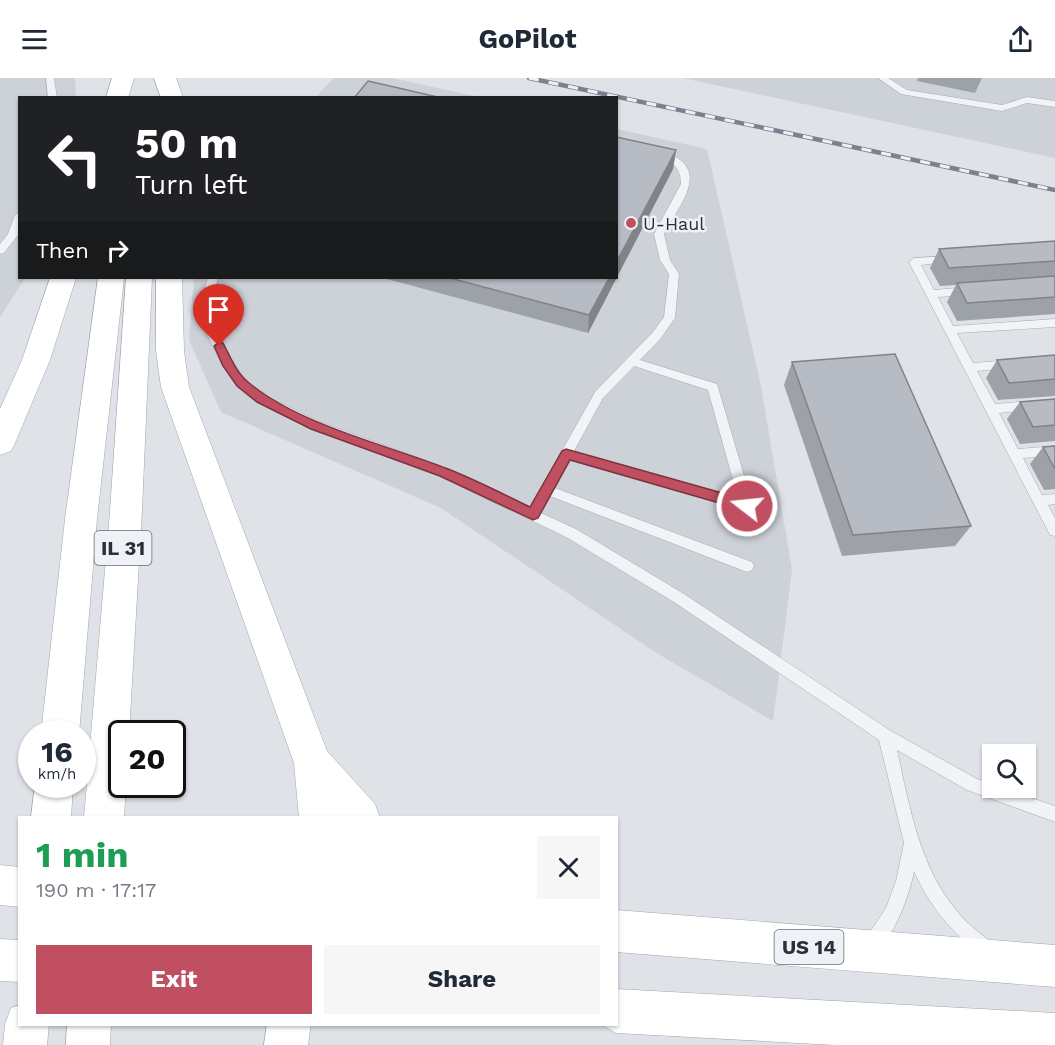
<!DOCTYPE html>
<meta charset="utf-8">
<style>
:root{--surface:#fff;--page:#f6f6f7;--text:#1f2937;--muted:#747a83;--accent:#c04f61}
body{margin:0;font-family:"Work Sans",sans-serif;background:var(--page);color:var(--text);height:100vh;display:flex;flex-direction:column;font-size:22px;white-space:nowrap}
*{box-sizing:border-box;margin:0}
p{font-size:20px;color:var(--muted)}
.icon{flex:none;width:33px;height:33px;fill:none;stroke:currentColor;stroke-width:2;stroke-linecap:round;stroke-linejoin:round}
.map{position:relative;flex:1;overflow:hidden}
.side{position:absolute;left:18px;top:738px;width:600px;height:210px;display:flex;flex-direction:column;background:var(--surface);border-radius:0px;box-shadow:0 2px 4px #0004}
.side>*{flex:none}
.guide{position:absolute;left:18px;top:18px;width:600px;height:183px;border-radius:0px;box-shadow:0 2px 4px #0004;background:#202124;color:#fff;overflow:hidden}
.tools{position:absolute;left:982px;top:666px;display:grid;gap:12px}
.tools a{display:grid;place-items:center;width:54px;height:54px;border-radius:0px;background:var(--surface);box-shadow:0 2px 4px #0004;font-size:30px}
.speed{position:absolute;left:18px;top:642px;display:flex;gap:12px;font-size:30px;font-weight:700;text-align:center}
.speed>*{display:grid;place-content:center;width:78px;height:78px;border-radius:50%;background:var(--surface);box-shadow:0 2px 4px #0004;line-height:1}
.speed small{font-size:15px;font-weight:400}
.speed .limit{border:3px solid #111;border-radius:9px;background:#fff;color:#111}
.pin{position:absolute;display:grid;place-items:center;width:51px;height:51px;color:#fff;margin:-62px -26px;border-radius:50% 50% 50% 0;rotate:-45deg;box-shadow:0 0 6px #0007}
.pin .icon{rotate:45deg}
.me{position:absolute;width:66px;margin:-33px;rotate:286deg;stroke-linejoin:round;filter:drop-shadow(0 0 4px #0008)}
.turn{display:flex;align-items:center;gap:21px;height:126px;padding:0 18px;font-size:27px}
.turn .icon{width:78px;height:78px;stroke-width:2.5}
.turn b{display:block;font-size:42px;line-height:51px}
.then{display:flex;align-items:center;height:57px;padding:0 18px;background:#0003;gap:12px;font-size:22px}
.round{display:grid;place-items:center;flex:none;width:63px;height:63px;border-radius:0px;background:var(--page)}
.headline{display:flex;align-items:center;justify-content:space-between;height:102px;padding:0 18px}
h1{font-size:36px;font-weight:700;line-height:45px;color:#1e9e55}
.button{display:flex;gap:12px;margin-top:auto;padding:12px 18px}
.button a{flex:1;height:69px;border-radius:0px;background:var(--accent);color:#fff;font-size:24px;font-weight:700;line-height:69px;text-align:center}
.button a+a{background:var(--page);color:var(--text)}
header{display:flex;justify-content:space-between;align-items:center;height:78px;padding:0 18px;background:var(--surface);font-size:27px;font-weight:700}
.map>svg:first-child{display:block}
</style>
<header><svg class="icon" aria-label="menu" viewBox="0 0 24 24"><path d="M4 6h16M4 12h16M4 18h16"/></svg>GoPilot<svg class="icon" aria-label="share" viewBox="0 0 24 24"><path d="M12 15V3M7 8l5-5 5 5M5 13v7h14v-7"/></svg></header>
<div class="map">
<svg width="1055" height="967" viewBox="0 0 1055 967">
<rect width="100%" height="100%" fill="#dfe2e7"/>
<g fill="#cdd1d8">
<path d="M0,0H75L76,19L20,20V200H25L0,239Z"/>
<path d="M334,0H392L479,19L315,20Z"/>
<path d="M683,0H1055V80Z"/>
<path d="M617,51L707,71L761,308L792,492L773,643L655,574L441,430L221,334L189,262L194,200H616Z"/>
</g>
<g fill="none" stroke-linecap="round" stroke-linejoin="round">
<defs>
<g id="lane">
<path d="M46,0H54L57,20H48Z"/>
<path d="M878,0H888L907,12L1002,27L1027,19L1055,23V29L1027,25L1002,33L901,16Z"/>
<path d="M657,72C715,87 682,122 664,156L670,182L679,196L675,240L661,260L640,282L717,306L753,428L752,432L747,433L570,382L555,410L752,484L754,488L752,492L747,494L550,418L541,435L576,451L684,516L891,653L977,701L993,706V710H1002L1055,728V744L967,712L897,672C910,731 920,793 962,839C971,849 983,857 993,866L996,872L993,878L987,881L981,878C950,851 931,831 914,793C910,815 893,866 871,875L865,872L862,866L886,830L896,803L904,765L879,662L674,524L566,459L441,399L312,350L258,324L237,308L221,285L205,252L200,226L208,200H218L210,226L217,252L232,283L245,302L266,318L320,344L449,391L530,430L595,314L653,254L664,239L669,196L660,182L654,156L681,106C681,88 670,81 654,77L652,75ZM634,288L708,312L738,420L574,373L603,320Z"/>
<path d="M20,134L18,157L4,175L0,176V166L8,156L15,137Z"/>
<path d="M951,178L956,181L955,183L921,187L934,212L970,209L975,213L970,217L938,219L953,248L1055,241V249L957,255L973,285L1011,282L1017,286L1011,290L977,293L995,326L1055,321V329L999,335L1018,371L1055,368V378L1023,380L1042,417L1055,416V426L1048,427L1055,440V458L1050,457L909,184L914,180Z"/>
</g>
<g id="primary">
<path d="M112,0H134L128,20H106Z"/>
<path d="M154,0H176L183,20H161Z"/>
<path d="M50,200H76L50,282L15,365L11,373L0,377V331L22,282Z"/>
<path d="M98,200H124L97,441L79,656H41L65,441Z"/>
<path d="M126,200H152L142,433L129,656H122V706H126L124,740H84L110,433Z"/>
<path d="M156,200H182L184,273L189,309L327,673L375,726L380,740H299L294,685L161,309L156,273Z"/>
<path d="M35,706H73L71,740H31Z"/>
<path d="M0,787L20,789V829L0,827Z"/>
<path d="M616,832L1055,867V909L616,874Z"/>
<path d="M0,861L20,862V904L0,903Z"/>
<path d="M616,911L1055,935V967H835L616,955L600,946H616Z"/>
<path d="M20,927V946H49L47,967H3L5,946L11,930Z"/>
<path d="M67,946H111L110,967H66Z"/>
<path d="M267,946H311L308,967H264Z"/>
</g>
</defs>
<use href="#lane" stroke="#a5a9b0" stroke-width="1"/>
<use href="#primary" stroke="#a0a7b1" stroke-width="1"/>
<use href="#lane" fill="#f1f3f6" fill-rule="evenodd"/>
<use href="#primary" fill="#fff" fill-rule="evenodd"/>
<defs>
<path id="rail" d="M529,0L1055,112"/>
</defs>
<use href="#rail" stroke="#7a828f" stroke-width="4.5"/>
<use href="#rail" stroke="#eef1f5" stroke-width="3" stroke-dasharray="10" stroke-linecap="butt"/>
</g>
<g fill="#9da1a8">
<path d="M918,0H982L975,15L917,3Z"/>
<path d="M676,72L673,91L588,255L383,200H616Z"/>
<path d="M1055,163V236L957,243L947,224L956,207L940,208L930,190L939,171Z"/>
<path d="M1055,277V318L998,322L986,300L997,282Z"/>
<path d="M792,284L971,448L955,468L842,478L784,307Z"/>
<path d="M1055,321V363L1020,366L1007,341L1020,324Z"/>
<path d="M1055,368V411L1044,412L1030,386L1043,369Z"/>
</g>
<path fill="#808388" d="M676,72L673,91L588,255L589,237L609,200H616V185Z"/>
<g fill="#b7bbc3" stroke="#808388" stroke-width="1.5">
<path d="M368,3L442,20H354Z"/>
<path d="M616,59L676,72L616,185Z"/>
<path d="M1055,163V183L949,190L939,171Z"/>
<path d="M1055,198V219L967,225L957,205Z"/>
<path d="M450,200H609L589,237Z"/>
<path d="M895,276L971,448L853,457L792,284Z"/>
<path d="M1055,277V301L1009,305L997,282Z"/>
<path d="M1055,321V347L1033,349L1020,324Z"/>
<path d="M1055,368V391L1043,369Z"/>
</g>
<path fill="#c04f61" stroke="#7d333f" stroke-width="1.5" d="M219,264L223,265C230,278 236,294 248,304C297,346 387,367 448,391C476,402 503,416 530,429L562,373L566,371L747,422L754,428L747,433L570,382L538,440L533,442L440,398L311,351L257,324L237,308L223,288L214,268Z"/>
<circle fill="#c04f61" stroke="#eef1f5" stroke-width="2" cx="631" cy="145" r="6"/>
<g text-anchor="middle" dominant-baseline="central" stroke-width="5" stroke-linejoin="round" paint-order="stroke">
<g font-size="18" fill="#29303c" stroke="#eef1f5" text-anchor="start">
<text x="643" y="145">U-Haul</text>
</g>
<g fill="#eef1f5" stroke="#646a74" stroke-width="1.5">
<rect x="94.5" y="453" width="57" height="34" rx="4.5"/>
<rect x="774.5" y="852" width="69" height="34" rx="4.5"/>
</g>
<g font-size="20" font-weight="bold" fill="#29303c">
<text x="123" y="470">IL 31</text>
<text x="809" y="869">US 14</text>
</g>
</g>
</svg>
<div class="tools">
<a><svg class="icon" aria-label="search" viewBox="0 0 24 24"><circle cx="10" cy="10" r="6"/><path d="M15 15l6 6"/></svg></a>
</div>
<div class="speed"><div>16<small>km/h</small></div><div class="limit">20</div></div>
<div class="pin" style="left:219px;top:268px;background:#d93025"><svg class="icon" aria-label="arrive" viewBox="0 0 24 24"><path d="M6 21V4h12l-3 4 3 4H6"/></svg></div>
<svg class="me" style="left:747px;top:428px" viewBox="-20 -20 40 40"><circle r="17" fill="#c04f61" stroke="#fff" stroke-width="3"/><path d="M0-11L8 9 0 5-8 9z" fill="#fff"/></svg>
<div class="guide">
<div class="turn"><svg class="icon" aria-label="left" viewBox="0 0 24 24"><path d="M17 20v-9H6M10 6l-5 5 5 5"/></svg><div><b>50 m</b>Turn left</div></div>
<div class="then">Then<svg class="icon" aria-label="right" viewBox="0 0 24 24"><path d="M7 20v-9h11M14 6l5 5-5 5"/></svg></div>
</div>
<section class="side">
<div class="headline"><div><h1>1 min</h1><p>190 m · 17:17</p></div><a class="round"><svg class="icon" aria-label="close" viewBox="0 0 24 24"><path d="M6 6l12 12M18 6L6 18"/></svg></a></div>
<div class="button"><a>Exit</a><a>Share</a></div>
</section>
</div>
